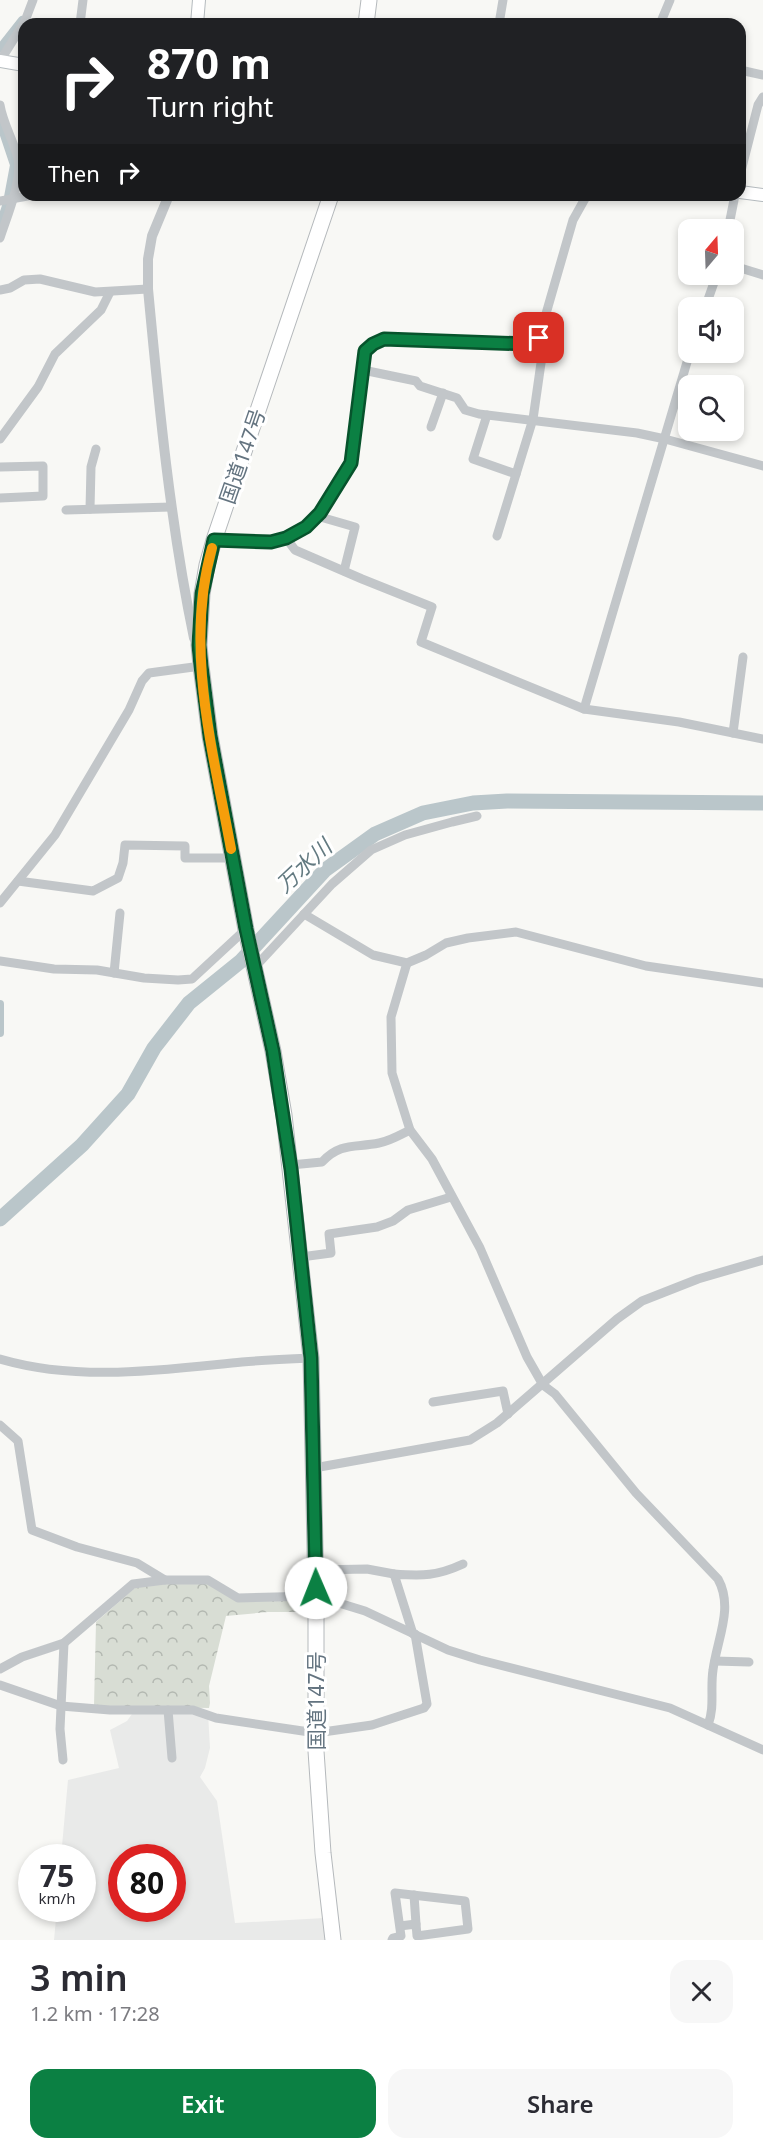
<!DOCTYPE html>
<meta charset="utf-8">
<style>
:root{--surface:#fff;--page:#f7f7f7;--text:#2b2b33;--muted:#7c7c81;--accent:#0b8043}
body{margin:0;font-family:"Noto Sans","Noto Sans JP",sans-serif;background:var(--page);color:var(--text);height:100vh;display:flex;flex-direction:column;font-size:22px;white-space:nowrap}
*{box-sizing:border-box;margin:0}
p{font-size:20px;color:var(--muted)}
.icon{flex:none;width:33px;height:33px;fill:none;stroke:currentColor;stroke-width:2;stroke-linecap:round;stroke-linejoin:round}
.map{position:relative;height:1940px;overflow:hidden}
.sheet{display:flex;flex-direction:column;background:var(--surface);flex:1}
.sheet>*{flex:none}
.guide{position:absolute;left:18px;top:18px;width:728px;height:183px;border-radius:18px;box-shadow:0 3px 9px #0003;background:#202124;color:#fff;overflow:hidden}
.needle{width:39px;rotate:19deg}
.buttons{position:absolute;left:678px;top:219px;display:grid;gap:12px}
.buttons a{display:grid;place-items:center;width:66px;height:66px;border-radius:12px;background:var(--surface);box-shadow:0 3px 9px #0003;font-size:30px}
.speed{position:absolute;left:18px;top:1844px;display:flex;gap:12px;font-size:30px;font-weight:700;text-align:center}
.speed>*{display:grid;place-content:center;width:78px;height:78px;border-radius:50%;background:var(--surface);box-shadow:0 3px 9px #0003;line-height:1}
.speed small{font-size:15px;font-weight:400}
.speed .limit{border:9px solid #d22;background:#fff;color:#111}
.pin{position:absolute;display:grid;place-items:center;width:51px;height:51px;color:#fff;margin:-26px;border-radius:12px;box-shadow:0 3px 9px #0006}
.me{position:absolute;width:66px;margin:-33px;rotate:359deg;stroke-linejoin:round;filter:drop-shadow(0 0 4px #0008)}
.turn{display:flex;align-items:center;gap:21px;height:126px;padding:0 30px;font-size:27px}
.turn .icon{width:78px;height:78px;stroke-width:2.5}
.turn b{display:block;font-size:42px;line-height:51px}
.then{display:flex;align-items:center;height:57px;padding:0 30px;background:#0003;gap:12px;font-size:22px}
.round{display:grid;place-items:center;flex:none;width:63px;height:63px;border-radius:18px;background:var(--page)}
.overview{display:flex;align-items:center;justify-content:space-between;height:102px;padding:0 30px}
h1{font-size:36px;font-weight:600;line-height:45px}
.cta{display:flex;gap:12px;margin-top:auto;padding:12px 30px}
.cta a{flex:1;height:69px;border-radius:18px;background:var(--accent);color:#fff;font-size:24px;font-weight:600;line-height:69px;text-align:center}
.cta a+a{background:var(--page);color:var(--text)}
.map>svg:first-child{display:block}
</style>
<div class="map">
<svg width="763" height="1940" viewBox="0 0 763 1940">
<defs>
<pattern id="forest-crowns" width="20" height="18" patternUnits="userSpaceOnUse" patternTransform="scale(1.5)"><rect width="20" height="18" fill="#d8ddd4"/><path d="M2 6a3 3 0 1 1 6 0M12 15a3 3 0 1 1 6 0" fill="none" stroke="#b3b8b1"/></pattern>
</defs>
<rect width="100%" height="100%" fill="#f8f8f5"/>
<path fill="#e9eae9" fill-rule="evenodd" d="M208,1713L210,1748L205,1768L200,1777L217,1801L235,1923L324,1918L326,1940H54L57,1908H82V1857H61L68,1780L119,1768L110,1730L127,1721L132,1714ZM122,1857H172V1908H122Z"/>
<path fill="url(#forest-crowns)" d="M165,1583L208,1584L239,1601L310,1600V1612H268L226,1616L209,1686L210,1703L209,1708L94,1706L96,1622L136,1587Z"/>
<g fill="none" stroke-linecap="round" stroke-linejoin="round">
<g stroke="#bac6ca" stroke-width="8">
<path d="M0,48L22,20"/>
<path d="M0,123L14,165L8,197"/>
<path d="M0,224L7,203"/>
<path d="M0,1004V1033"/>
</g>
<path stroke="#bac6ca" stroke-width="15" d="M0,1219L82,1145L128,1094L154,1048L189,1003L241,961L325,870L375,834L423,813L473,803L507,801L763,803"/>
<defs>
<g id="secondary">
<path d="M197,24L199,0"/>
<path d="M0,61L24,65"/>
<path d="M740,192L763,195"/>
</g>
<g id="trunk">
<path d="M366,24L369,0"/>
<path d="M331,195L214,540L207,565L202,594L199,645L201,666L210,736L247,935L273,1051L284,1115L311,1358L316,1596V1751L323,1853L333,1940"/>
</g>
</defs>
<use href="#secondary" stroke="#b4babe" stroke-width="14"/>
<use href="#trunk" stroke="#b5b9bc" stroke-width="17"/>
<g stroke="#c2c6c9" stroke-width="9">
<path d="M80,24L83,0"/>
<path d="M499,24L503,0"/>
<path d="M525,24H534"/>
<path d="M660,24L670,0"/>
<path d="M0,61L25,21L33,0"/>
<path d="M740,70L763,75"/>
<path d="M0,105C3,124 14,141 18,159C22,182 7,216 0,238"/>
<path d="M740,175L758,105L763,97"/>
<path d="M0,201L33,195"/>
<path d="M728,230L735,195"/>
<path d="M734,266L763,275"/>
<path d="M0,290L10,288L24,280L40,279L95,292L148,289"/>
<path d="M705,308L717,274"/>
<path d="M363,370L416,381L420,386L457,398L465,410L479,414L637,433L665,439L763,466"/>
<path d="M487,415L473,459L516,474"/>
<path d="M431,427L443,393"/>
<path d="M0,439L38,387L55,354L101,310L110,292"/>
<path d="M0,467L43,466V496L0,498"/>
<path d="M90,509L91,467L96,449"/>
<path d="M66,510L171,507"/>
<path d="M317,516L355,527L344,571"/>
<path d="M497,536L533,419L542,356L539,338L573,220L587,195"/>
<path d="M286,538L295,550L362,579L432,607L421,642L584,709L679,722L763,739"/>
<path d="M214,540L271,542L286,538L307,527L320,513L351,463L365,351L373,344L384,339L527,344L539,338"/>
<path d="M584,709L690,352"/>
<path d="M733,733L743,657"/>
<path d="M18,881L93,891L118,878L123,863L125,845L185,846V858H233"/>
<path d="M0,903L55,835L129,710L142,681L149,673L201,666"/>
<path d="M304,914L373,955L407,963L426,955L446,943L468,938L516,932L646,966L763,983"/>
<path d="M0,961L54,969L97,970L144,978L178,980L192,979L246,929"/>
<path d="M407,963L391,1017L392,1073L410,1130L432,1159L480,1248L527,1357L543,1385L555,1394L636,1493L718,1579C734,1608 717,1639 713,1670C710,1689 715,1707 708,1725"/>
<path d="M255,967L332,884L371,850L405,835L452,822L477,816"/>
<path d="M114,973L120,913"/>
<path d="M291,1165L322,1162C341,1142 355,1148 379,1143C390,1141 400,1135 410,1130"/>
<path d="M301,1257L331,1253L329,1234L377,1227L393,1221L408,1210L451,1197"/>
<path d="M0,1359C79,1382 161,1370 242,1362C265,1360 288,1359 311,1358"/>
<path d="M433,1402L503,1391L508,1414"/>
<path d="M0,1425L18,1441L32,1530L77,1547L137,1563L165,1580"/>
<path d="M314,1468L470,1440L497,1423L617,1319L642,1301L698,1279L763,1260"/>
<path d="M316,1570L367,1569L394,1574"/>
<path d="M413,1634L394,1574C423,1576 437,1576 463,1564"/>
<path d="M715,1661L749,1662"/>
<path d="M0,1669L22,1657L64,1643L133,1584L165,1580H208L238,1598L316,1596L365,1611L448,1650L480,1660L670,1708L763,1750"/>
<path d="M0,1685L61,1706L110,1710H193L216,1718L316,1733L372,1725L424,1708L427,1704L415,1634"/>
<path d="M168,1710L172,1758"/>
<path d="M63,1760L60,1729L64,1643"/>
<path d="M414,1895L416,1924"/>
<path d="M392,1940L393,1938L401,1936L395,1893L465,1901L468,1929L417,1936L416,1924L400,1926"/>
</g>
<path stroke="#c2c6c9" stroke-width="10" d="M169,195L152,236L148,259V289C159,406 170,523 194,638L197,643"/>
<use href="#secondary" stroke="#fff" stroke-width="12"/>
<use href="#trunk" stroke="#fff" stroke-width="15"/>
</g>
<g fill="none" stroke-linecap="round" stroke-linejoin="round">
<defs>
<path id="route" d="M316,1588L311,1358L291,1169L273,1051L246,929L210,736L201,666L199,645L202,594L214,540L271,542L286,538L306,527L320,513L351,463L365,351L373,344L384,339L527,344L539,338"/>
</defs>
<use href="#route" stroke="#07532c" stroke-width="15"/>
<use href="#route" stroke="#0b8043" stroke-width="10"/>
<path stroke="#f59e0b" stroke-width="10" d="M212,548C184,647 213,751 231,849"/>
</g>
<g text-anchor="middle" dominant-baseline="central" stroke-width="6" stroke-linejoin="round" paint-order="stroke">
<g font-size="21" fill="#647480" stroke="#fff">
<text transform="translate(242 456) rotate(-71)">国道147号</text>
<text transform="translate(316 1701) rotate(-90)">国道147号</text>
</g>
<g font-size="22" font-style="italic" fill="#637a81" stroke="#fff">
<text transform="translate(303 865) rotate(-43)">万水川</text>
</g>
</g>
</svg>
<div class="buttons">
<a><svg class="needle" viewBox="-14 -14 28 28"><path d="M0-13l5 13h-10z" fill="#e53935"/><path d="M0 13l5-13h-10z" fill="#7c7c81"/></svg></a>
<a><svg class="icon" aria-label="sound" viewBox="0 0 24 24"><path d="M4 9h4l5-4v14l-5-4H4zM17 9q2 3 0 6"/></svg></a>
<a><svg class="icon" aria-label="search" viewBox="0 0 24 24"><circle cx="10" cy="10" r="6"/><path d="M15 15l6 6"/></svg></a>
</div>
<div class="speed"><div>75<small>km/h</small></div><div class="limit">80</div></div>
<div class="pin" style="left:539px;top:338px;background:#d93025"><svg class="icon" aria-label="arrive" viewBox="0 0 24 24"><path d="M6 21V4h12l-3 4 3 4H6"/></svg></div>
<svg class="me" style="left:316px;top:1588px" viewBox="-20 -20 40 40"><circle r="19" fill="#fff"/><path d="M0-13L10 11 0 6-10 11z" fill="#0b8043"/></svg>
<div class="guide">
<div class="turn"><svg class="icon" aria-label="right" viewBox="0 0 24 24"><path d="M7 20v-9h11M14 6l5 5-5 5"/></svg><div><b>870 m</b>Turn right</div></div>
<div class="then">Then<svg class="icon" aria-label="right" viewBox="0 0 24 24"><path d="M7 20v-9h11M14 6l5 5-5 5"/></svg></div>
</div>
</div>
<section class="sheet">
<div class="overview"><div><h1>3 min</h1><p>1.2 km · 17:28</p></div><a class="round"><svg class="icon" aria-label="close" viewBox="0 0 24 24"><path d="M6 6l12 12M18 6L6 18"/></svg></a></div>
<div class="cta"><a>Exit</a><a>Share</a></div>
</section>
